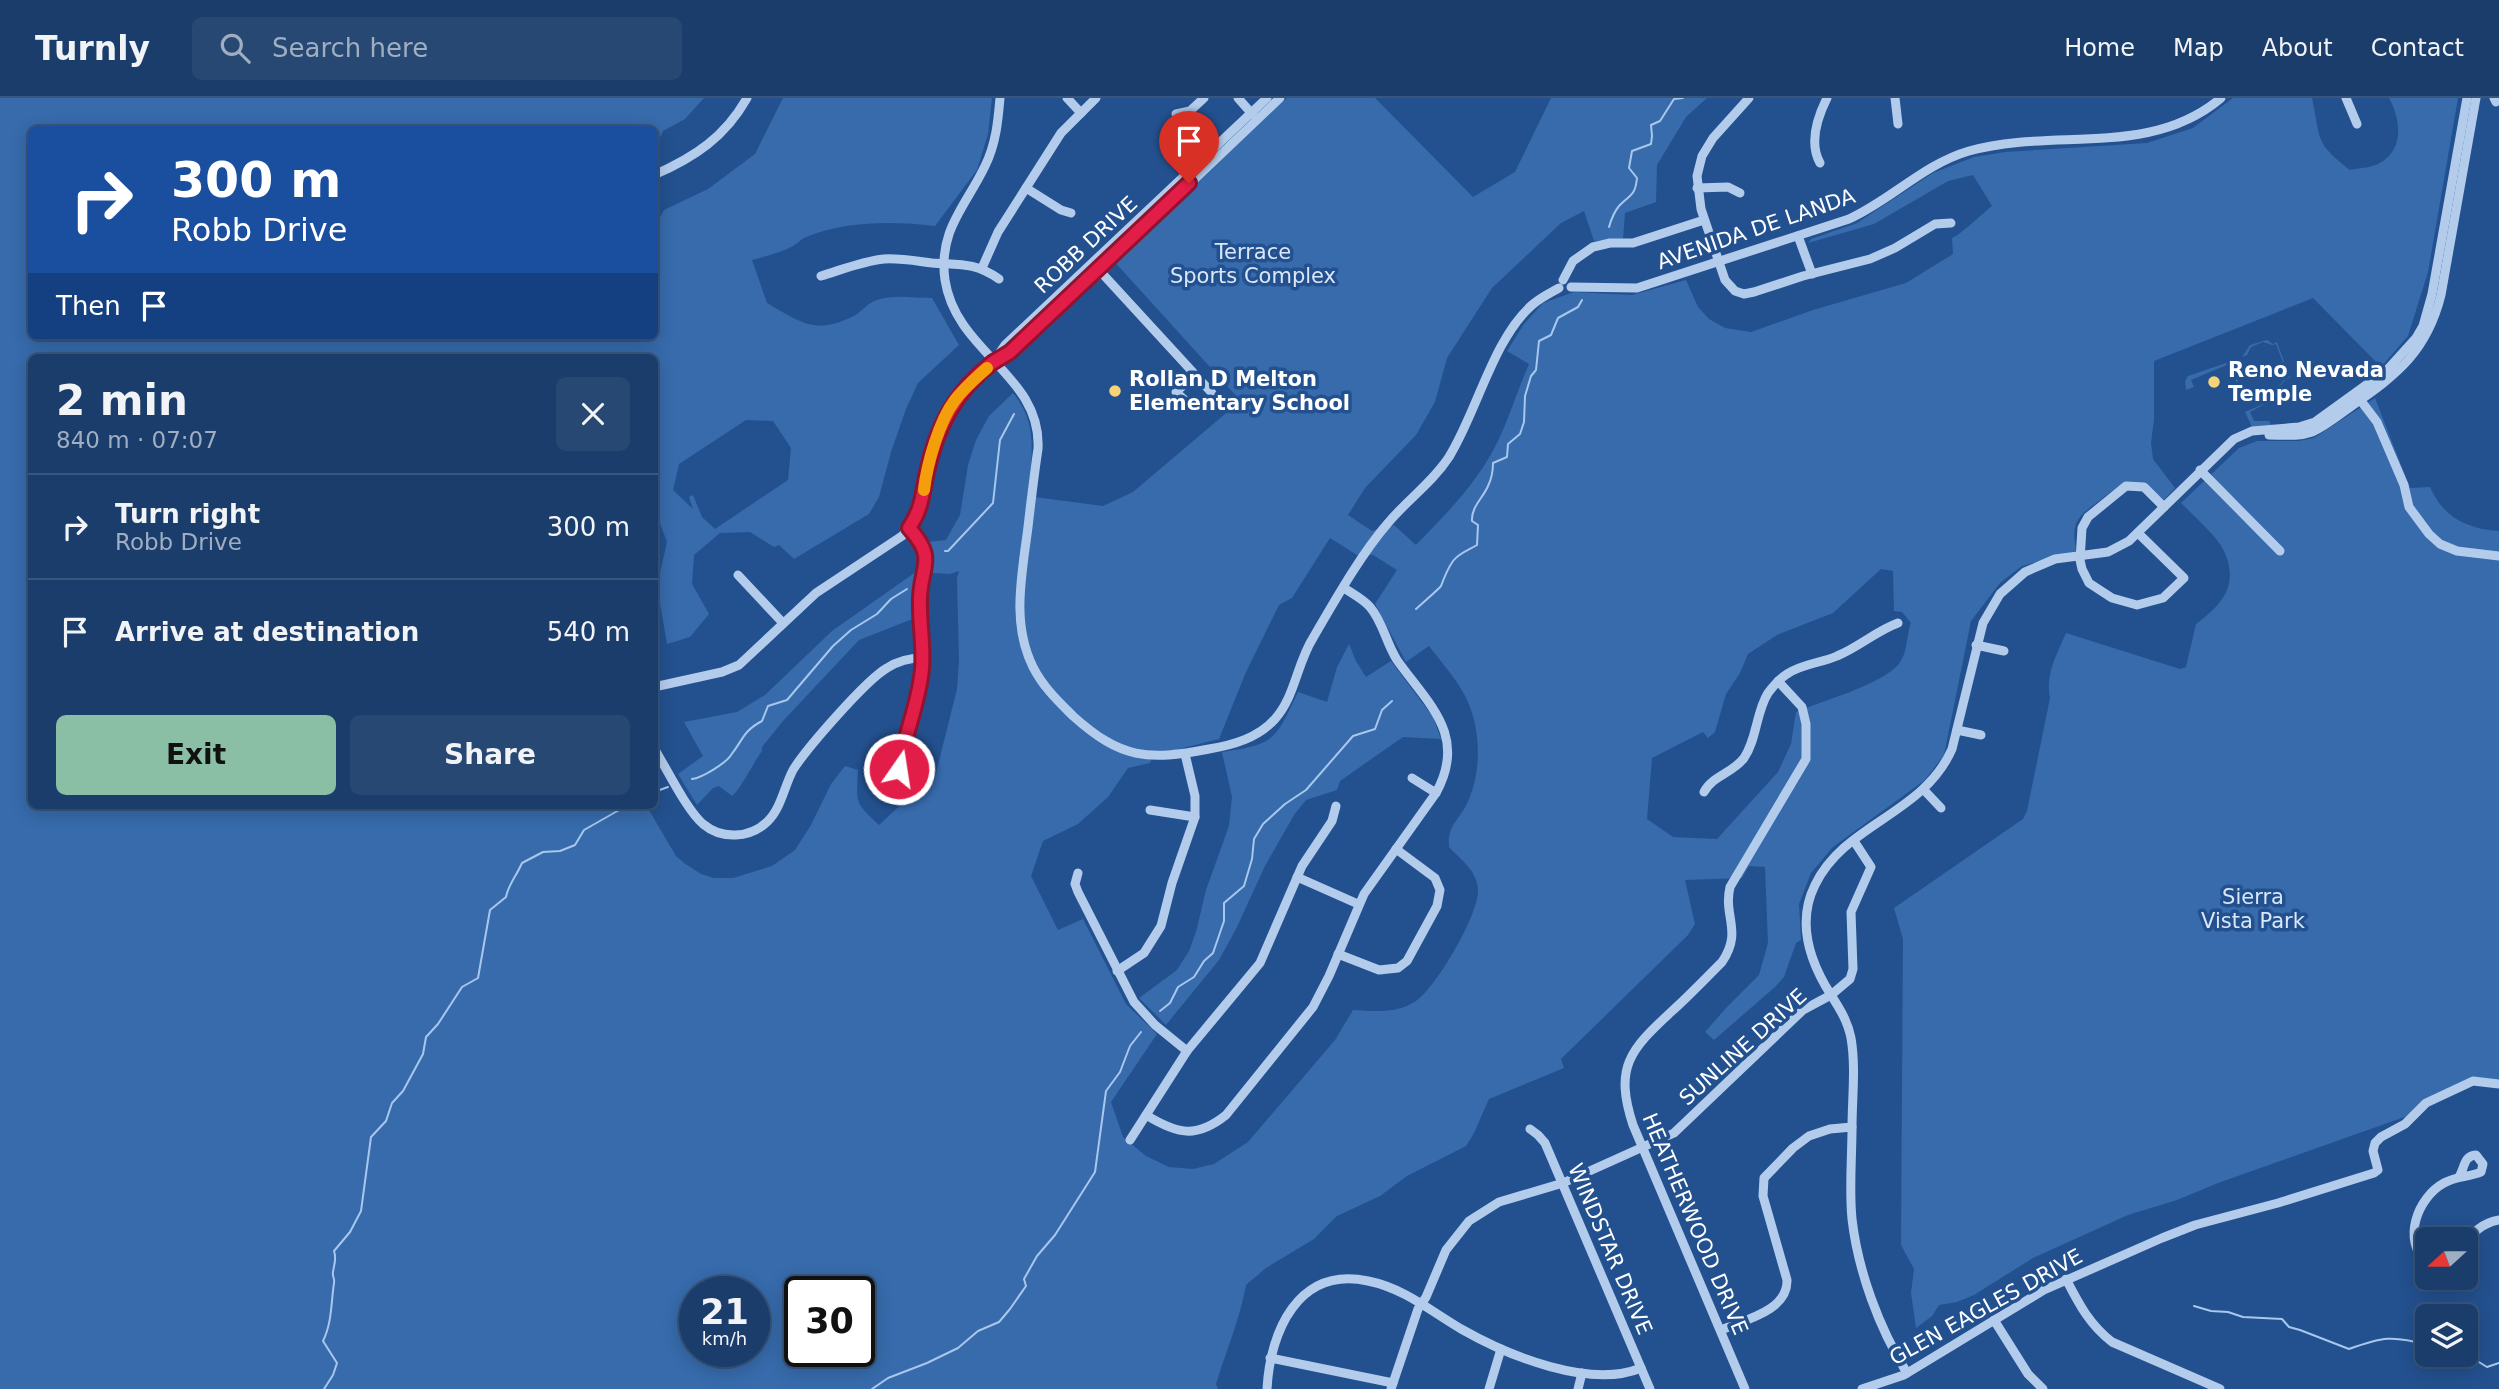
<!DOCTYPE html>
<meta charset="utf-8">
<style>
:root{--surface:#1a3d6b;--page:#274873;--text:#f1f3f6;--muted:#9faec1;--line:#38567e;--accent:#8abfa5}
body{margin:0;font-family:"DejaVu Sans",sans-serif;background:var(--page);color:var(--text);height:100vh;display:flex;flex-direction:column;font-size:26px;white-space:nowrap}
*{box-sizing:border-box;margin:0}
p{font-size:23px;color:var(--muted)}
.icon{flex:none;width:38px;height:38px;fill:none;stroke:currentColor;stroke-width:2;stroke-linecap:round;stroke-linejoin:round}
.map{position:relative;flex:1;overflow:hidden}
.side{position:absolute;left:28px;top:256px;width:630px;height:455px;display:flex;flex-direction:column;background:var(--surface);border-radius:10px;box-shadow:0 4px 18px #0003,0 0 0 2px var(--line)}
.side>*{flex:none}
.guide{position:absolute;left:28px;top:28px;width:630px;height:214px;border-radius:10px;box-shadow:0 4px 18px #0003,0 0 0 2px var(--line);background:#1a4fa0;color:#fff;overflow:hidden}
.needle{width:46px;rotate:249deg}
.tools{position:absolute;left:2415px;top:1129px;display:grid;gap:14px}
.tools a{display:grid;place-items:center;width:63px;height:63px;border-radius:10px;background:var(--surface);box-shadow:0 4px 18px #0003,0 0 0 2px var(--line);font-size:35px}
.speed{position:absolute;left:679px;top:1178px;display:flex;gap:14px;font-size:35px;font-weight:700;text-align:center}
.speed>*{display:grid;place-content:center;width:91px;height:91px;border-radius:50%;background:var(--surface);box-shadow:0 4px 18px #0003,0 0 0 2px var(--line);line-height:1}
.speed small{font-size:18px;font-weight:400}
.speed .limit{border:4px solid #111;border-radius:10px;background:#fff;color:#111}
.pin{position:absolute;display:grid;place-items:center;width:60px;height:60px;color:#fff;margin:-72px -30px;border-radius:50% 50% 50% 0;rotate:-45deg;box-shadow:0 0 7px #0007}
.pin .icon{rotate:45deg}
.me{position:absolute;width:77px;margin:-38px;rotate:13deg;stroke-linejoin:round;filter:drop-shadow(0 0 5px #0008)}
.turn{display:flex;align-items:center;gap:24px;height:147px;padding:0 28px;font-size:32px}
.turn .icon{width:91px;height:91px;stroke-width:2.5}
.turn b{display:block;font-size:49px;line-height:60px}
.then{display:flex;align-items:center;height:66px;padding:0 28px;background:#0003;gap:14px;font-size:26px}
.round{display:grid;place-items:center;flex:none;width:74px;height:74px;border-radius:10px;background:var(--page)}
.head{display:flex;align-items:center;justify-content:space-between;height:119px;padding:0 28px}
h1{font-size:42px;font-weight:800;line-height:52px}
.cta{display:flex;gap:14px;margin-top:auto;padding:14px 28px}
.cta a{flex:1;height:80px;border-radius:10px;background:var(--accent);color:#111;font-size:28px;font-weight:800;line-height:80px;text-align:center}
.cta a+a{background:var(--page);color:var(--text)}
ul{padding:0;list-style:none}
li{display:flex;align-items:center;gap:21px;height:105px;padding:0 28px;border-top:2px solid var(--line)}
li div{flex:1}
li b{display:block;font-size:26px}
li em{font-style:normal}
header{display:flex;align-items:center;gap:42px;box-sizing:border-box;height:98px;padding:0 35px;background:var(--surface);border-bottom:2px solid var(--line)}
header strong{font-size:33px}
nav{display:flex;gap:38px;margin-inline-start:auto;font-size:24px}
.search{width:490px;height:63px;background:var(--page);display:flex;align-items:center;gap:18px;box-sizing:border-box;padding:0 24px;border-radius:10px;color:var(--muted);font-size:26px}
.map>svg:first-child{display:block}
</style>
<header>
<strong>Turnly</strong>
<div class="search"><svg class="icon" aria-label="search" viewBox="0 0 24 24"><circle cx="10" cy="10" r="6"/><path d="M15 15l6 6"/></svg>Search here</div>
<nav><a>Home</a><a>Map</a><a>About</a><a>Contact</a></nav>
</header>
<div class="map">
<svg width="2499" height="1291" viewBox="0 0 2499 1291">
<rect width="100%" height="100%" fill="#23518f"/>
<g fill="#376bac" fill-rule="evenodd">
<path d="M0,0H704L685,21L663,33L661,38L655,41L654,32H32V238H654L655,129L664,112L708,91L755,56L783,0H992L988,36L977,72L935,128C893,123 845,123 806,139C801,141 798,145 793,148C780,155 766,158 752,162L767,205C802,225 815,237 854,218C862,213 868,205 877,202C893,196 915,200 932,200L959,247L918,285L906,311L891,354L879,399L869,416L794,461L779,447L774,449L750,434L720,435L694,457L692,486L709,516L690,539L667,546L657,488L667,444L657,417L655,416L654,259H32V707H646L676,758L684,765L701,776L714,780H733L772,768L795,752L811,727L831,686L845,668L858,672C856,706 855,704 879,727L905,703H914L920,695L917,682L936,675L957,591L959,563L957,480L959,473L950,476L933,475L932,456L928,444L946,442L960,417L968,367L976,342L989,318L1013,295C1039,326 1032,360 1027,398L1103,408L1133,394L1238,305L1239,301L1111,160L1287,0H1375L1473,99L1515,74L1551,0H1707L1686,19L1657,67L1656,104L1625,115L1623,141L1594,143L1584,113L1561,125L1492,190L1447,260L1435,304L1416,337L1365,390L1348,417L1372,433L1394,427L1416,447C1448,414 1479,383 1499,341C1510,317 1518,291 1529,266L1507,253L1524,226L1543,205L1574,194L1632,197L1686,182L1698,209L1709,221L1725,230L1751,234L1813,212L1906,185L1953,156L1952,140C1959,138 1983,115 1992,108L1973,77L1948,83L1874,126L1808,145L1811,141L1857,125L1933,75L1974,59L2005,54L2147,45L2193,30L2233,0H2312C2321,42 2314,44 2350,72C2358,70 2370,70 2378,66C2405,52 2401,22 2389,0H2458L2428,174L2408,238L2381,269L2313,200L2154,263V321L2151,345L2153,361L2175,390L2164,402C2135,377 2128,380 2099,403C2091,409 2080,416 2076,426C2073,433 2075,445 2076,453L2022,468L2000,485L1971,523L1944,657L1925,682L1833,749L1811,775L1799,806L1801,842L1796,845L1784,879L1775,889L1714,942L1705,934L1727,909L1759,877L1768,845L1765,769L1749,768L1742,780L1685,782L1695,826L1688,837L1561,961L1564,970L1489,1001L1474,1035L1466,1048L1407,1078L1380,1098L1337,1118L1314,1141L1266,1170L1246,1187C1240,1221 1226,1253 1216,1286L1218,1291H0ZM746,322L773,323L791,350L788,382L715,431L702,419L693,397L689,399L693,411L673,392L679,366ZM1330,440L1357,457H1373L1397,472L1375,506L1406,564L1429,548C1441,564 1455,579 1464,596C1481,627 1482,670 1469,701C1461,722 1447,725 1449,749C1461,762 1477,772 1478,792C1479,816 1436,890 1416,903C1397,916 1375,913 1353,912L1335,942L1248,1044L1214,1066L1193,1071L1169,1069L1146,1058L1123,1039L1111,1004L1157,936L1126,906L1083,821L1058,832L1031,778L1043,743L1078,726L1108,699L1128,670L1150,665L1155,653H1171L1219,641L1246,574L1279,507L1292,500ZM1881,471L1893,473L1894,513L1902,514L1911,525C1906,538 1908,556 1898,567C1880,587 1822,603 1796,614L1791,646L1778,674L1717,741L1673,739L1647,721L1652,660L1703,634L1708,640L1715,634L1726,596L1740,575L1748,556L1777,537L1833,515ZM695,1194H754V1253H695ZM800,1194H859V1253H800Z"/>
<path d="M2267,242L2273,246L2277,244L2290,280L2286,281L2281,287L2271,291L2263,307L2250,314L2254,323H2269L2271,327L2252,329L2245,314L2261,307L2270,291L2281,286L2285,280H2289L2276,246L2272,247L2263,244L2251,249L2247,257L2242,259L2250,247Z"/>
<path d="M2229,264L2235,265L2239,269L2236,274L2239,287L2227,291L2237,286L2235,281L2232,279L2229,266L2191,282L2194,289L2186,292L2185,283L2188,278Z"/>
<path d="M2375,300L2410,390L2430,389C2443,419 2467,431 2499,433V984L2480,980L2410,1017L2218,1085L2177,1102L2128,1117L2033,1160L1974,1197L1957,1204L1939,1207L1932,1218L1916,1230L1911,1195L1914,1171L1901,1147L1903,841L1894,810L2023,721L2027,713L2050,600C2045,576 2057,556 2066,535L2180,571L2186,569L2196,526C2223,506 2240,486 2223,451C2217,439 2192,416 2181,405L2239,350L2257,343H2299L2314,340Z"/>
<path d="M920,471L915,494V520L859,542L783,623L762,649V653C753,665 741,691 732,698L719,688L713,690L697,707L678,676L703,658L684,624L737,614L765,597L832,533Z"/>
<path d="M1349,546L1356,563L1366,579L1391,563L1433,619L1441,641L1403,639L1340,683L1337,692L1306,702L1294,717L1265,768L1236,831L1219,862L1166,927L1139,900L1177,872L1189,853L1196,834L1206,792L1229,728L1232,699L1222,654C1276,646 1275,642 1298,594L1327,604L1337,569Z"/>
</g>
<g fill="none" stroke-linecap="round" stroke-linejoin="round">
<g stroke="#a8c7ed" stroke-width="2">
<path d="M1609,129C1611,122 1614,114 1619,108C1630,96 1635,99 1637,80L1629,70L1632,53L1651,46L1652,38L1651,27L1660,23L1674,1L1683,0"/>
<path d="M945,453H948L993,405L1000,342L1014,316"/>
<path d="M1416,511C1418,509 1440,490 1441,488C1444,480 1448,470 1453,463C1459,455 1469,452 1477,447L1478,427L1472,423C1471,409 1483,400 1488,388C1492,380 1493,373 1493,365L1507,359L1508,346L1520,336L1524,324L1525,298L1531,278L1536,272L1539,243L1551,237L1558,220L1578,209L1582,202"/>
<path d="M692,681C702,680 726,665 731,657C743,642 743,633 762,623L768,608L787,602L833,548L851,532L877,516L891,501L907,491"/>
<path d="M654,694L668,689"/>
<path d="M1160,913L1170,905L1178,889L1194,879L1204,863L1213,855L1224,823V805L1244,788L1252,761L1254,741L1263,726L1285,706L1306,692L1353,638L1375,631L1382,612L1392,603"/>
<path d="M2194,1208L2211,1213L2228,1214L2243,1219L2282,1221L2289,1229L2300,1232L2349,1251C2382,1239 2393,1237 2427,1247"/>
<path d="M2466,1253L2469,1258L2487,1269L2499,1265"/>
<path d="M324,1291L333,1277L337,1265L323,1243C332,1225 331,1205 334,1185C335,1181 332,1178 333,1174C334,1166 337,1161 334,1153L350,1134L361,1113L371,1039L386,1023L392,1005L403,993L423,956L426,939L438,926L462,889L478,880L490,812L506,799C508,787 517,777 522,765L543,754L560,753L575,747L584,732L628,707"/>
<path d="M872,1291L888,1280L927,1265L958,1250L978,1233L999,1224L1010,1211L1026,1188L1024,1181L1037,1158L1055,1137L1095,1074L1106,993L1120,974L1130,948L1141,934"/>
</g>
<g stroke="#b4ccec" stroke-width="9">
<path d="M1000,0C998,23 996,46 985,68C966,108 938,132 945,182C956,255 1042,277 1038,351C1034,377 1031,403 1028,429C1022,477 1011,525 1033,569C1043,589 1058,603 1073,618C1121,661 1147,663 1209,651C1233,647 1258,640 1275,621C1295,599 1297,565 1313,540C1334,504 1361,456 1388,425C1407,402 1432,385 1449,359C1477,314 1493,241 1532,207C1540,200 1550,195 1559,190"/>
<path d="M1067,0L1081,15"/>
<path d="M1238,0L1253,17"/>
<path d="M1749,0L1713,40L1702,58L1697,78L1701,111L1725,182L1735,193L1744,196L1754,194L1803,178L1870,161L1895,150L1935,126L1951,125"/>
<path d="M1895,0L1898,26"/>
<path d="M2346,0L2357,26"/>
<path d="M2494,0L2496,4"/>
<path d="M1176,16L1190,13L1204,0"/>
<path d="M1820,65C1809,45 1817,20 1827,0"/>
<path d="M654,77C695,59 725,39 747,0"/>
<path d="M1026,90L1061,112L1071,115"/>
<path d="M1697,90L1728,89L1740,95"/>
<path d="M1798,138L1812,176"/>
<path d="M1095,168L1099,172L1212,295V300L1204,307L1189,306L1176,294L1195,277"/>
<path d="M982,170L998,134L1061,35L1096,0"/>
<path d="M821,178C841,172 863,163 884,161C900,160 916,163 932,165C960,167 974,164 999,181"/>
<path d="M1563,182L1573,163L1593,149L1610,145H1633L1704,122"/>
<path d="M1571,189L1637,190L1849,121C1891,102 1924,66 1969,53C2053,29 2149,61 2221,0"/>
<path d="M993,264L1005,247L1267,0"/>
<path d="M2358,299L2377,324L2404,387L2409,409L2429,436L2440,446L2457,453L2499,458"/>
<path d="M2269,337C2283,337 2298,339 2312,334C2326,328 2340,316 2353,307C2398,276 2427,253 2441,197L2476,0"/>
<path d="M2200,372L2280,453"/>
<path d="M2138,435L2184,480L2163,500L2137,507L2112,500L2089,485L2082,471L2080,462L2082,430L2088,419L2126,388L2144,389L2164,409"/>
<path d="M738,477L783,525"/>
<path d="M1976,547L2004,553"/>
<path d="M654,589L722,574L739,567L816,495L902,438C923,417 921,399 927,373C933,348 942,317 958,298L1099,172L1280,0"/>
<path d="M1957,632L1981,637"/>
<path d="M654,650C667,671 686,711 703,726C722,742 750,740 767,724C781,711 784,689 793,672C806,651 866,582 887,570C898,563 910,560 922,560"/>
<path d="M1412,680L1436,695"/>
<path d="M903,688L899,678L900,665L922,566L920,501L925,476L926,461L921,445L909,430"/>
<path d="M1924,692L1941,710"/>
<path d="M1704,694C1712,678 1733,675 1744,660C1757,641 1756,614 1768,595C1774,587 1779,581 1787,576C1801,566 1821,565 1837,558C1859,549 1876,533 1898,525"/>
<path d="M1150,712L1195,719"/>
<path d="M1078,775L1075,786L1078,794L1134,904L1155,927L1187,953"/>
<path d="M1297,779L1358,806"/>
<path d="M1338,856L1379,872L1398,870L1407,863L1437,808L1440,792L1435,780L1396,751"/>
<path d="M1117,873L1144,855L1161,828L1172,785L1195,719V698L1185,656"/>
<path d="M1146,1017C1177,1036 1196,1041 1226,1017L1313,909L1329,878L1364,796L1436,695C1468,637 1428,606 1397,562C1386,545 1383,524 1370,509C1363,501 1353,496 1344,490"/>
<path d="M1530,1031L1538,1037L1545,1045L1650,1291"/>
<path d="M1130,1042L1187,953L1260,865L1302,768L1332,723L1336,708"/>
<path d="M2466,1149C2472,1133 2483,1125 2499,1122"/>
<path d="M2427,1165C2401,1142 2418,1099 2444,1085C2456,1078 2470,1079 2481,1074L2483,1066L2476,1057C2463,1058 2465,1070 2459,1079"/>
<path d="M2066,1181C2079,1206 2089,1226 2112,1244L2220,1291"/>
<path d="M1994,1222L2028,1276L2043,1291"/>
<path d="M1721,1232C1744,1222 1788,1213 1787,1182L1763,1098L1764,1080L1793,1050L1809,1038L1830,1031L1852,1029"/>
<path d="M1270,1260L1393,1285"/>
<path d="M1907,1275C1879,1230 1858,1173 1852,1121C1849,1091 1852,1060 1852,1030C1852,1001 1856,969 1851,940C1848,924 1840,911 1831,897C1810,864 1796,825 1815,787C1845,725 1923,717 1952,651L1983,525L2000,496L2025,474L2055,461L2108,454L2129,443L2234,341L2252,333L2299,329L2315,324L2387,272L2416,240L2423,228L2432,196L2467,0"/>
<path d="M1267,1291C1270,1234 1298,1168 1368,1183C1404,1190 1432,1214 1463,1232C1509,1258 1590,1291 1641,1270"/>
<path d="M1391,1291L1418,1211L1426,1199L1446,1152L1469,1123L1499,1104L1563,1085L1674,1035L1803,912L1831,897L1850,881L1853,871L1851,814L1871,769L1854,743"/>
<path d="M1489,1291L1501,1251"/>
<path d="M1578,1291L1582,1275"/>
<path d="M1745,1291L1633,1027C1614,969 1630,952 1671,914C1689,898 1705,881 1722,864C1743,833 1723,819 1730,789L1806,661V626L1802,609L1778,583"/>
<path d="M1862,1291L1904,1277L2044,1192L2162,1140L2195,1127L2278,1105L2374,1075L2378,1072L2373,1053L2375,1045L2381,1039L2405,1026L2426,1005L2473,983L2499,986"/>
</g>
</g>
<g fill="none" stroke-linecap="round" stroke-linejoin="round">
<defs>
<path id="route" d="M899,671C904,638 919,605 922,571C924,547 919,524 920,500C921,467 937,461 909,430C923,409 922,396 927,374C937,328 955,294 992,265C998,261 1004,258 1010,254L1189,85"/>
</defs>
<use href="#route" stroke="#92132f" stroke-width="18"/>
<use href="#route" stroke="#e11d48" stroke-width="12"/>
<path stroke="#f59e0b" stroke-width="12" d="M924,392C927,366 939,323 955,302C964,290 976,280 987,270"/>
</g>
<g fill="#f7d377" stroke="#23518f" stroke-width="2.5">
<circle cx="2214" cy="284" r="7"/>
<circle cx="1115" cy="293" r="7"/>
</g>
<g text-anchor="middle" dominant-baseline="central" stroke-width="7" stroke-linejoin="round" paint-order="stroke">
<g font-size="21" fill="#fff" stroke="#23518f">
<text transform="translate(1756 131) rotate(-19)">AVENIDA DE LANDA</text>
<text transform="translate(1086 147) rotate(-43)">ROBB DRIVE</text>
<text transform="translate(1743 949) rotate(-42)">SUNLINE DRIVE</text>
<text transform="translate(1695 1126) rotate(67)">HEATHERWOOD DRIVE</text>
<text transform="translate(1610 1151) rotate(67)">WINDSTAR DRIVE</text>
<text transform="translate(1986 1209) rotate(-29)">GLEN EAGLES DRIVE</text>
</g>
<g font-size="21" fill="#d9e7f9" stroke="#23518f">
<text x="1253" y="154">Terrace<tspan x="1253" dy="24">Sports Complex</tspan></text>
<text x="2253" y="799">Sierra<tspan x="2253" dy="24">Vista Park</tspan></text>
</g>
<g font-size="21" font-weight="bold" fill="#fff" stroke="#23518f" text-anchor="start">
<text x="2228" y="272">Reno Nevada<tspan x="2228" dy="24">Temple</tspan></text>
<text x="1129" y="281">Rollan D Melton<tspan x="1129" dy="24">Elementary School</tspan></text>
</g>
</g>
</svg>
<div class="tools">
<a><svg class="needle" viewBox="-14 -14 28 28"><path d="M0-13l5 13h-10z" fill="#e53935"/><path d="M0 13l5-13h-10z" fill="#9faec1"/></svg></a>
<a><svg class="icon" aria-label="layers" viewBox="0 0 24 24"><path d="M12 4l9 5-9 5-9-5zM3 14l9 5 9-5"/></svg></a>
</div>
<div class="speed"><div>21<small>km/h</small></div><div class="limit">30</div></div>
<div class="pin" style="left:1189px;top:85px;background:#d93025"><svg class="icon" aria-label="arrive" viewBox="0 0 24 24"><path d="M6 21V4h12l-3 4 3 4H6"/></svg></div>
<svg class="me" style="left:899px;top:671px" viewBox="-20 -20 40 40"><circle r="17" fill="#e11d48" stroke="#fff" stroke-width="3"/><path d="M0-11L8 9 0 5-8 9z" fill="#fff"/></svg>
<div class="guide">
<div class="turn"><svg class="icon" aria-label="right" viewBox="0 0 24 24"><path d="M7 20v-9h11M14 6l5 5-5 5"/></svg><div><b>300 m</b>Robb Drive</div></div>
<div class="then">Then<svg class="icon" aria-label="arrive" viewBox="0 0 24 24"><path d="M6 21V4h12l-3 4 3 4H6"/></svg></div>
</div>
<section class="side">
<div class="head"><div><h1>2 min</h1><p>840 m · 07:07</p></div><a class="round"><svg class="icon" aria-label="close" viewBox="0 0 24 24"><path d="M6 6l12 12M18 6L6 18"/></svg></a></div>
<ul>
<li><svg class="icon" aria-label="right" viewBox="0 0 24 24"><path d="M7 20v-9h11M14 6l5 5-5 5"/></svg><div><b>Turn right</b><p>Robb Drive</p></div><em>300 m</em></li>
<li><svg class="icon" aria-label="arrive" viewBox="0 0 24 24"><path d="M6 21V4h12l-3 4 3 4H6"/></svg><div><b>Arrive at destination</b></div><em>540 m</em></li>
</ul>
<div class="cta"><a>Exit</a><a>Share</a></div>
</section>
</div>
